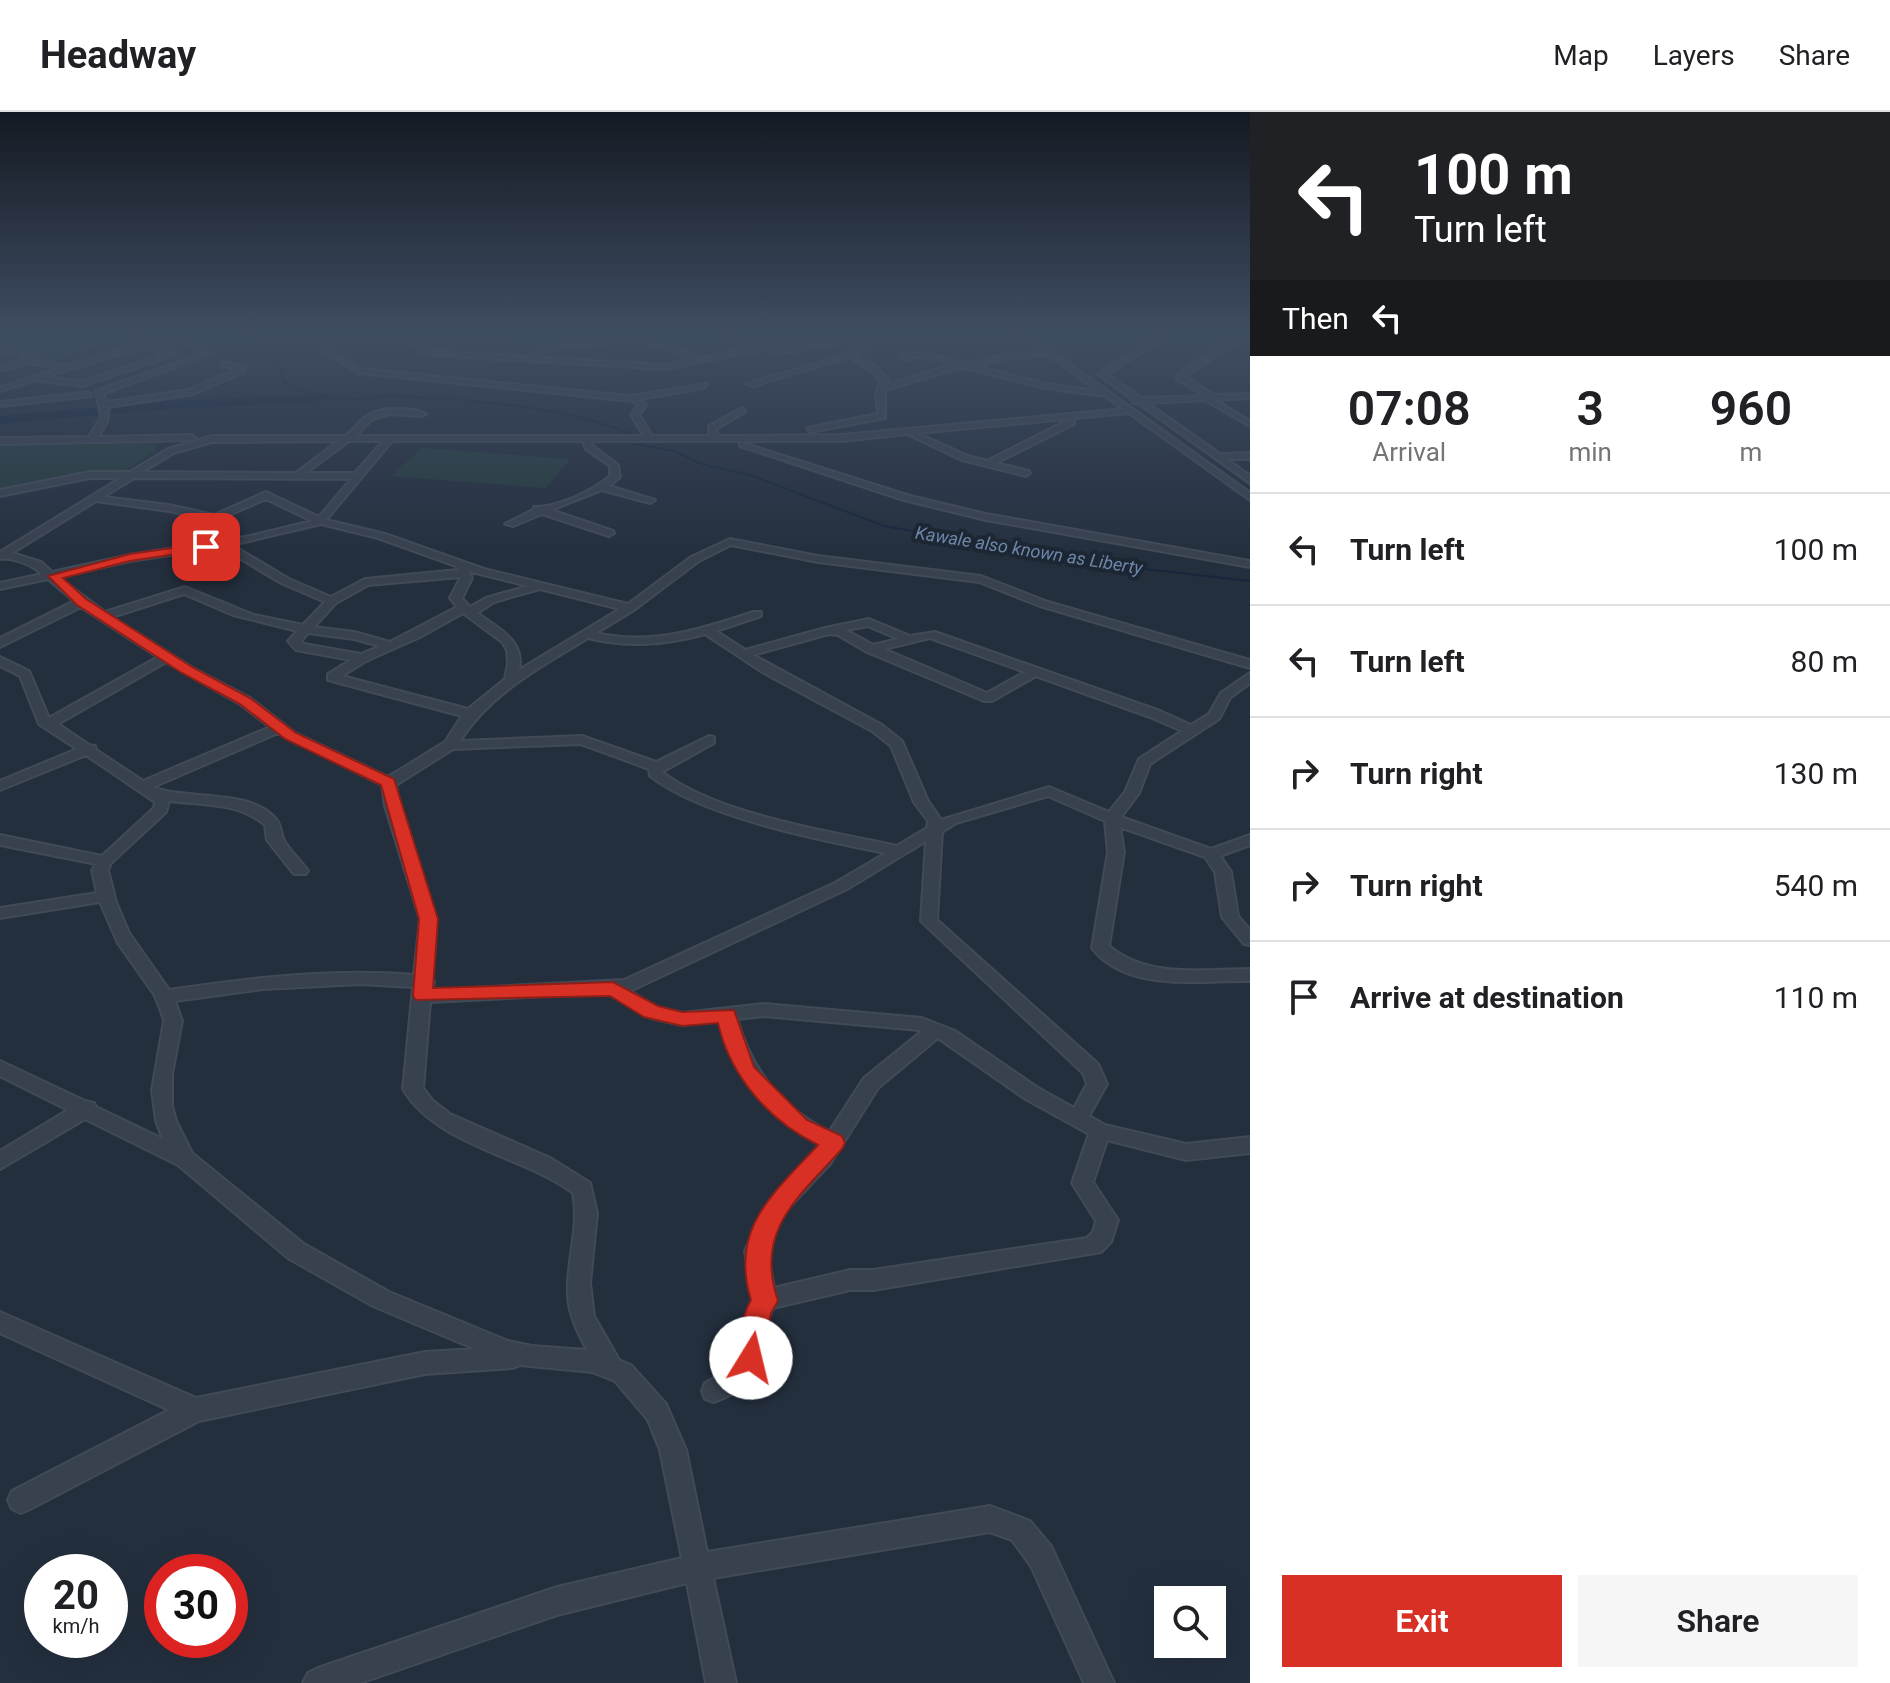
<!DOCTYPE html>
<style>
:root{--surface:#fff;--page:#f6f6f6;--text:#202124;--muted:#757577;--line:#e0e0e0;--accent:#d93025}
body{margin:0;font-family:Roboto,sans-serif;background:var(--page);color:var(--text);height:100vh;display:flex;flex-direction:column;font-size:30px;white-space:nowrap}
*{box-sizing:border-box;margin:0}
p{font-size:26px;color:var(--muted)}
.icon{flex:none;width:44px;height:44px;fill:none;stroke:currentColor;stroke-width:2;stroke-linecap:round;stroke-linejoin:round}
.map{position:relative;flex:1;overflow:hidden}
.side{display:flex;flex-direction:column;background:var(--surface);width:640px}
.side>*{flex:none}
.hud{background:#202124;color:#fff;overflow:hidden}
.tools{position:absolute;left:1154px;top:1474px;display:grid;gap:16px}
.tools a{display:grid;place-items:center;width:72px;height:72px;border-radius:0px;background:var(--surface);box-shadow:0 8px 32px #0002;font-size:40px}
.speed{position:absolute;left:24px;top:1442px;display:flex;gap:16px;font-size:40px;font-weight:700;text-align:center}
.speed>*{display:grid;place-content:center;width:104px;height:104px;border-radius:50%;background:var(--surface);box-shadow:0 8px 32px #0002;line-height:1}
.speed small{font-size:20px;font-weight:400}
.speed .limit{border:12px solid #d22;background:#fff;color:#111}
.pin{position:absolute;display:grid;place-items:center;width:68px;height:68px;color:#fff;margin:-34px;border-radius:16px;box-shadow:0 4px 12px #0006}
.me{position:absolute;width:88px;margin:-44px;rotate:9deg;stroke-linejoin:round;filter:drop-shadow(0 0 6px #0008)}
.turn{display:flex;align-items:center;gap:28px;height:168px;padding:0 32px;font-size:36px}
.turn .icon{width:104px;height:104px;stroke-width:2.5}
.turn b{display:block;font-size:56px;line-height:68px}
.then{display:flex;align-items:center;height:76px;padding:0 32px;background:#0003;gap:16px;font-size:30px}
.eta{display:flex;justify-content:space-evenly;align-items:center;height:136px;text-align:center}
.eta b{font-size:48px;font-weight:600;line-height:56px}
.button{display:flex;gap:16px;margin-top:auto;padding:16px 32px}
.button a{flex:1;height:92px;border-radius:0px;background:var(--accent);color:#fff;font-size:32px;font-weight:600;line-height:92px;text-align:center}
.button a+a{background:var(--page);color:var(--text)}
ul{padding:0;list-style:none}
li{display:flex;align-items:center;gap:24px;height:112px;padding:0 32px;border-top:2px solid var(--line)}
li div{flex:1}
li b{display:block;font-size:30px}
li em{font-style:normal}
header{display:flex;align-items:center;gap:48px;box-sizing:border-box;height:112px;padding:0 40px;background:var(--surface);border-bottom:2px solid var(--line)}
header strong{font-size:38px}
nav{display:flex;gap:44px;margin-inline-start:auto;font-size:28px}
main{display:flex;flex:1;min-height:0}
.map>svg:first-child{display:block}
</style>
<header>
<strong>Headway</strong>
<nav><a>Map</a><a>Layers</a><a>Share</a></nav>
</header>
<main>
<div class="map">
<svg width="1250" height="1571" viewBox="0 0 1250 1571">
<rect width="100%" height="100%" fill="#242f3e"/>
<g fill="#263c3f">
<path d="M1,223H114V228L51,250L0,233Z"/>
<path d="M156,328V339L124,359L72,363L0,379V331Z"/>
<path d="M422,336L570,347L546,376L391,364Z"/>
</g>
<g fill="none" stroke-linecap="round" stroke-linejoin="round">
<g stroke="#17263c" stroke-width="2">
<path d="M263,223L260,233L277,251L285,271C300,276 315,285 331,287C351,290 371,284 392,284C457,286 574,295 632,323"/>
<path d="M634,327V332L675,339L701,352L750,363L884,414L1092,451L1250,469"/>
</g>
<path fill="#17263c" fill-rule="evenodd" d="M325,282L329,283V289L169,297L0,312V304L169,289Z"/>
<defs>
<g id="minor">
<path d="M129,223L188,226L212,241L103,282L107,290L188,278L237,257L222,254V250L245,255L244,260L193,282L109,295L107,310L98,325L192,323L196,326L195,328L0,332V326L89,325L101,305L96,279L204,241L186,230L156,227L157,230L151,232L165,236L173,241V243L82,274L36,268L0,279V275L61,256L28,251L0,259V255L30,246L0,238V234L36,244L38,248L68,254L155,227ZM143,235L165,242L81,270L45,265Z"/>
<path d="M310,223H317L335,242L362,257L629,284L707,272L704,276L640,287L646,293L639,303L652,324H710L709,314L742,296L745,300L716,317L718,324L842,323L1123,297L1105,284L1045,276L961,255L885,278V306L810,320L807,316L878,302L876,284L880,267L870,258L848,245L753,274L746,272L829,248L863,234L852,228L788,240L761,238L665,257L432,243L419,238L407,223H447L417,228L423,236L433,239L527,245L545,233L642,224L702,246L754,235L727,223H736L762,234L788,236L852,224L870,233V235L854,243L876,254L888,267L886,273L953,252L925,245H909L911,247L907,249L899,244V242L925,241L968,252L1003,243L1043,239L1022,223H1029L1250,381V388L1129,301L917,321L968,344L987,349L1068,308H1074V312L996,351L1029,359L1030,361L1026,364L962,348L907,322L842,329H591L593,334L618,353L620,365L609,374L655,388L650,391L602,378L551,398L613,419L614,421L609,424L542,402L513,414L505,412L533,398L534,395C558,395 591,380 610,364V354L586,337L583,329H392L326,408L385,422L484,457L628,492L691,445L730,427L818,444L981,464L1048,490L1250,548V556L1040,494L979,470L818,450L731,433L699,449L634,498L596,521C650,534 703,517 753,500H761V504L716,519L745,538L825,516L869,507L910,524L935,520L1160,599L1191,613L1209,602L1221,581L1250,561V571L1230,586L1219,607L1150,652L1139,681L1121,705L1211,737L1250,723V733L1220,744L1231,760L1238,804L1250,818V833L1244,832L1222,805L1215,760L1205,745L1120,715L1124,740L1109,834C1149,867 1202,857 1250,857V869C1200,868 1127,881 1092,836L1108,740L1105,709L1048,684L956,711L942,720L937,808L1098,952L1107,972L1089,1004L1105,1013L1186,1032L1250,1025V1041L1186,1048L1107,1028L1093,1070L1118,1108L1111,1130L1101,1140L873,1178H850L773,1196C751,1239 775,1267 714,1290L705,1287L702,1279L705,1271L722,1262L737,1245L744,1213L754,1189L745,1139L763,1098L821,1033C768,1006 735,966 720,909L682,913L651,906L607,881L430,890L423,976L432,988L450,1002L550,1046L590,1071L597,1101L590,1171L594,1204L619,1248L631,1253L666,1292L686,1338L707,1440L990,1394L1030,1409L1051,1434L1114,1571H1084L1031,1454L1012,1428L990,1420L713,1466L736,1571H706L687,1471L557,1503L360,1571H303L308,1561L318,1556L557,1475L682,1446L660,1338L648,1308L615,1269L592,1260L520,1253L513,1256L425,1262L199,1309L30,1397L21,1401L12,1397L8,1388L12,1379L169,1298L0,1221V1200L196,1286L425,1240L475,1237L373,1194L288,1146L178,1053L85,1007L0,1057V1039L68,998L0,964V949L85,989L94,991L96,995L163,1027L156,1009L152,978L164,909L161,899L154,882L118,831L100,790L0,806V796L97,781L92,758L96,752L0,733V723L102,744L154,696L155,690L86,643L0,678V669L77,637L39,612L20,564L0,554V545L29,559L49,606L158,545L81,495L0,535V526L74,489L48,467L0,477V471L42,462C32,453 14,445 0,447V440L121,366H90L0,384V378L90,360H130L168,337L212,324H345C353,319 357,312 364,306C377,294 411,295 426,302L422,304L389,302L371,308L356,324H644L631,303L638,293L633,289L360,261L331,244ZM641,228L693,247L665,253L535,245L547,237ZM1049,243L1097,279L1045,272L976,254L1003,247ZM338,329L296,361L142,360L174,341L212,330ZM349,329H383L355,361H306ZM134,366L351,367L319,405L266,380L214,403L169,393L103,385ZM266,387L312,409L250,424L130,443L52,460L41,450L12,441L96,389L169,399L215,409ZM321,412L378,426L456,454L458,458L365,467L331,485L289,467L232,433ZM221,435L281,471L325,490L303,513L254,503L185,475L105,500L58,465L130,449ZM469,459L476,461L528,474L486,486L470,495L462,486L472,466ZM461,465L450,486L457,495L390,530L354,520L314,515L336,491L368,473ZM540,477L620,497L519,558C525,528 498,516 477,501L494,490ZM184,482L233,503L297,519L288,529L296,538L351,548L328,562V568L462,604L445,630L388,665L295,621L250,586L191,555L112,505ZM463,501L502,530L507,538L508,551L505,567L468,597L342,564L366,549L420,525ZM868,514L898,527L873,533L846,518ZM308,521L354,527L380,534L361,542L304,532L301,529ZM705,522L764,561L872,619L891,634L914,690L928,709L927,716L897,734L878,730C815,717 714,700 662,660L714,631V625L709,624L656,650L582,624L460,629C490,581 541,555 588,526C628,536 665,533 705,522ZM829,522L838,523L867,540L984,589H992L1036,564L1150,605L1182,619L1139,647L1125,680L1109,700L1049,675L941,708L928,689L902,629L882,613L753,543ZM930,526L1025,560L987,581L884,537ZM166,550L240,592L270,615L143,669L96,638L95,634L89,633L58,612ZM278,621L382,673L385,694L420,807L414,863C332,856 250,866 169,878L129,821L116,790L108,758L111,751L166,700L169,689C202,693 238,690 265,713L267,728L294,762H306L308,759C301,749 291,740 285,730C280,723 282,714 276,707C249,676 189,689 153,675ZM581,632L649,657L650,664C703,705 819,728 886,741L835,771L624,868L431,878L434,870L431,866L436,807L399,694L396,673L453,637ZM926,729L921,809L1083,961L1087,972L1074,996L1038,976L955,919L922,906L764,892L682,901L656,895L630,879L847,777ZM360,872L413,875L403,977C437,1034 522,1043 573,1081C580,1116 566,1149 568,1184C569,1203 578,1221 587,1238L532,1234L508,1229L389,1180L304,1132L192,1041L176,1009L172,994V962L182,909L175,889L263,877ZM764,904L919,918L922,919L864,966L829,1020C781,995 752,959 737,907ZM938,926L1024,986L1089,1022L1072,1071L1096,1109L1093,1120L1087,1126L873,1158H850L774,1176L767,1139L782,1103L830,1052L878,976Z"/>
<path d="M1161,223H1169L1107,262L1141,286L1204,284L1177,267V263L1227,230L1250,225V229L1231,233L1185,265L1214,283L1250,282V286L1215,288L1250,309V314L1205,288L1147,291L1220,342L1250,341V347H1227L1250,364V371L1138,291H1133V288L1098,262Z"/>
<path d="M89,280L92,284L0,294V290Z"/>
<path d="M740,330L910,384L986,402L1250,449V455L986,408L904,388L740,334Z"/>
</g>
</defs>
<use href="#minor" stroke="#414a57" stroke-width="4"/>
<use href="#minor" fill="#38414e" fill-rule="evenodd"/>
</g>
<linearGradient id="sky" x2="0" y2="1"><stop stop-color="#141a22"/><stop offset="0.5" stop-color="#3f4d63"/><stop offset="1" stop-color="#3f4d63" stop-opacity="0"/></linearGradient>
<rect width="1250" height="443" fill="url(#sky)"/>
<path fill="#d93025" stroke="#8d1f18" stroke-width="2" d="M206,431L210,437L130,449L63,466L86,487L192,555L250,586L296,621L394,667L438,807L433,876L613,870L658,894L682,900L734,898L754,955L807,1008L842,1024L845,1031L842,1037C798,1086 754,1118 778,1189L771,1201L761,1255L751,1259L742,1255C734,1238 742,1204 751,1188C729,1116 773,1082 818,1033C769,1009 730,964 718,911L682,914L644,905L610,884L416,888L413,884L419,807L381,673L285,627L240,592L182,561L77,493L48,464L130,442Z"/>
<g text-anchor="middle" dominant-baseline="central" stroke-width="8" stroke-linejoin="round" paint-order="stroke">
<g font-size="18" font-style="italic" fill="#6d86a8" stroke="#1d2633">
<text transform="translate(1029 438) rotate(9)">Kawale also known as Liberty</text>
</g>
</g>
</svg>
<div class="tools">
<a><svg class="icon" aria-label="search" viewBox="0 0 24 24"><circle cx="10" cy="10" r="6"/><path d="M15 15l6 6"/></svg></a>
</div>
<div class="speed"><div>20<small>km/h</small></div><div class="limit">30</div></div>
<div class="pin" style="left:206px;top:435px;background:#d93025"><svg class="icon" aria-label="arrive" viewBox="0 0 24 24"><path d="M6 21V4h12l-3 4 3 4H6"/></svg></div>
<svg class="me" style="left:751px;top:1246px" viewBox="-20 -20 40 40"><circle r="19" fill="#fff"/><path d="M0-13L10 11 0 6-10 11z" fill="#d93025"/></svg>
</div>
<section class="side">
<div class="hud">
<div class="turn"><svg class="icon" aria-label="left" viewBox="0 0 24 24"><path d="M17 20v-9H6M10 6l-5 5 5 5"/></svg><div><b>100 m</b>Turn left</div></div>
<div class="then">Then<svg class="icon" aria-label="left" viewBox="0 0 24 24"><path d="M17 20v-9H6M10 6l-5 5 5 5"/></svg></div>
</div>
<div class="eta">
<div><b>07:08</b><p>Arrival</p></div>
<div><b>3</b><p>min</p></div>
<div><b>960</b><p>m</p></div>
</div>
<ul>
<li><svg class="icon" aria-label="left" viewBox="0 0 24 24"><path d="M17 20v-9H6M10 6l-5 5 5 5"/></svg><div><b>Turn left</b></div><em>100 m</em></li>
<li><svg class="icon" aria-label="left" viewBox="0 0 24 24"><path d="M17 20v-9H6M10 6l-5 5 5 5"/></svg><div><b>Turn left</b></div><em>80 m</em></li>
<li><svg class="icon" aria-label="right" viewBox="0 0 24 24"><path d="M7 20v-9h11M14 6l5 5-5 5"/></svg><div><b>Turn right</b></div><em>130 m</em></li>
<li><svg class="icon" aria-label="right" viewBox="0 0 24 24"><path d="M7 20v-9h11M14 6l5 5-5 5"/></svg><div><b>Turn right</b></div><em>540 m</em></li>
<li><svg class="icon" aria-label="arrive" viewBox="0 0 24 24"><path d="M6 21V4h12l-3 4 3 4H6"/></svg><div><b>Arrive at destination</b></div><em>110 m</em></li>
</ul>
<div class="button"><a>Exit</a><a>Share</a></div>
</section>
</main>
